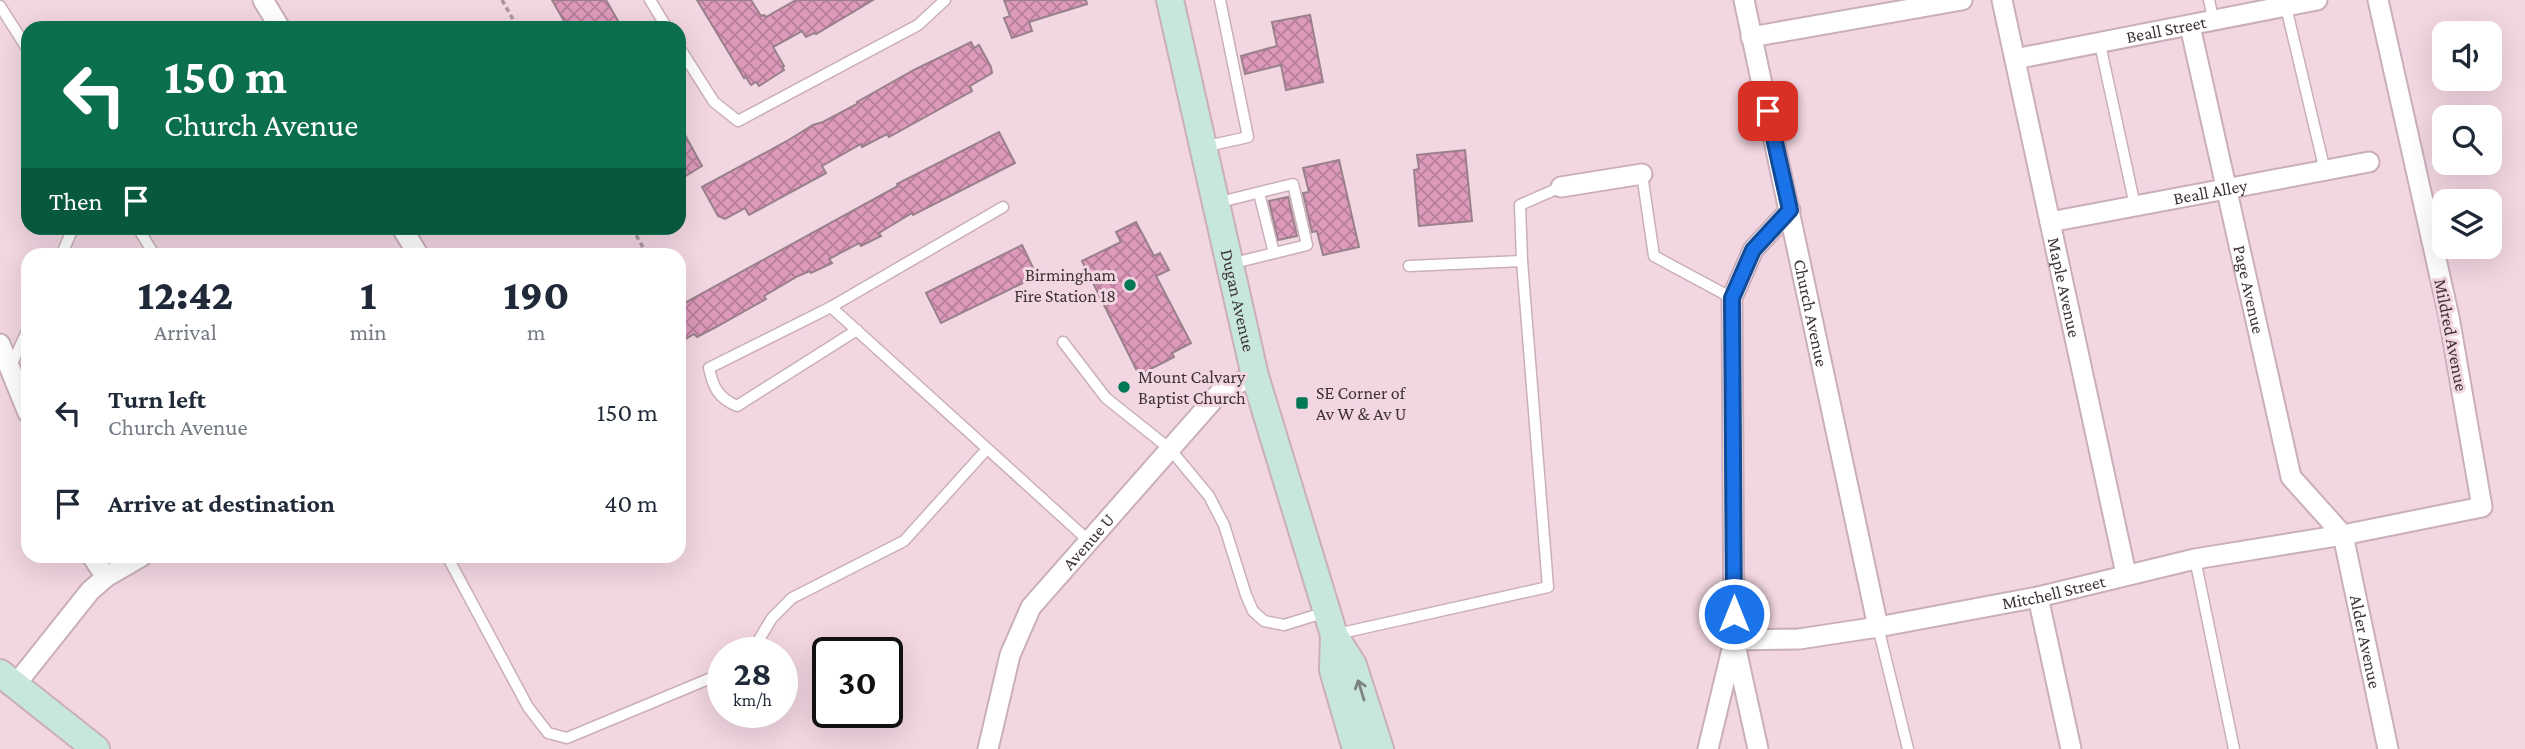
<!DOCTYPE html>
<style>
:root{--surface:#fff;--page:#f6f6f7;--text:#1f2937;--muted:#747a83}
body{margin:0;font-family:"Crimson Pro",serif;background:var(--page);color:var(--text);height:100vh;display:flex;flex-direction:column;font-size:26px;white-space:nowrap}
*{box-sizing:border-box;margin:0}
p{font-size:23px;color:var(--muted)}
.icon{flex:none;width:38px;height:38px;fill:none;stroke:currentColor;stroke-width:2;stroke-linecap:round;stroke-linejoin:round}
.map{position:relative;flex:1;overflow:hidden}
.drawer{position:absolute;left:21px;top:248px;width:665px;height:315px;display:flex;flex-direction:column;background:var(--surface);border-radius:21px;box-shadow:0 7px 28px #0002}
.drawer>*{flex:none}
.banner{position:absolute;left:21px;top:21px;width:665px;height:214px;border-radius:21px;box-shadow:0 7px 28px #0002;background:#0b6e4f;color:#fff;overflow:hidden}
.tools{position:absolute;left:2432px;top:21px;display:grid;gap:14px}
.tools a{display:grid;place-items:center;width:70px;height:70px;border-radius:14px;background:var(--surface);box-shadow:0 7px 28px #0002;font-size:35px}
.speed{position:absolute;left:707px;top:637px;display:flex;gap:14px;font-size:35px;font-weight:700;text-align:center}
.speed>*{display:grid;place-content:center;width:91px;height:91px;border-radius:50%;background:var(--surface);box-shadow:0 7px 28px #0002;line-height:1}
.speed small{font-size:18px;font-weight:400}
.speed .limit{border:4px solid #111;border-radius:10px;background:#fff;color:#111}
.pin{position:absolute;display:grid;place-items:center;width:60px;height:60px;color:#fff;margin:-30px;border-radius:14px;box-shadow:0 4px 10px #0006}
.me{position:absolute;width:77px;margin:-38px;rotate:0deg;stroke-linejoin:round;filter:drop-shadow(0 0 5px #0008)}
.turn{display:flex;align-items:center;gap:24px;height:147px;padding:0 28px;font-size:32px}
.turn .icon{width:91px;height:91px;stroke-width:2.5}
.turn b{display:block;font-size:49px;line-height:60px}
.then{display:flex;align-items:center;height:66px;padding:0 28px;background:#0003;gap:14px;font-size:26px}
.eta{display:flex;justify-content:space-evenly;align-items:center;height:119px;text-align:center}
.eta b{font-size:42px;font-weight:800;line-height:49px}
ul{padding:0;list-style:none}
li{display:flex;align-items:center;gap:21px;height:91px;padding:0 28px}
li div{flex:1}
li b{display:block;font-size:26px}
li em{font-style:normal}
.map>svg:first-child{display:block}
</style>
<div class="map">
<svg width="2525" height="749" viewBox="0 0 2525 749">
<defs>
<pattern id="building-cross-hatch" width="8" height="8" patternUnits="userSpaceOnUse" patternTransform="scale(1.75)"><rect width="8" height="8" fill="#de9abb"/><path d="M0 0l8 8M0 8l8-8" fill="none" stroke="#b57e99"/></pattern>
</defs>
<rect width="100%" height="100%" fill="#f2d6e2"/>
<g fill="url(#building-cross-hatch)" stroke="#99808b" stroke-width="2">
<path d="M552,0H606L622,28H568Z"/>
<path d="M697,0H751L761,16L764,15L766,17L796,0H873L816,34L814,33L806,37L802,31L773,47L784,66L782,67L784,70L759,86L756,82L751,85L745,76L744,78Z"/>
<path d="M1004,0H1086L1087,4L1029,22L1032,31L1012,38L1004,18L1010,16Z"/>
<path d="M1310,15L1323,82L1286,90L1281,65L1245,74L1241,56L1277,46L1272,22Z"/>
<path d="M971,42L974,48L979,45L991,67L992,73L970,86L972,91L889,137L887,134L862,147L861,144L822,166L826,173L749,215L745,208L725,219L718,216L702,187L787,141L813,125L823,122L857,104V102L914,70Z"/>
<path d="M679,124L702,166L679,180Z"/>
<path d="M999,132L1015,163L913,215L912,213L879,233L881,236L861,246L859,243L829,259L832,263L811,273L810,271L798,276L764,296L766,299L716,327L697,337L694,334L679,343V306L898,186L897,184Z"/>
<path d="M1465,150L1472,221L1419,226L1414,170L1419,169L1417,155Z"/>
<path d="M1339,160L1359,247L1323,255L1317,231L1312,232L1303,193L1309,192L1303,168Z"/>
<path d="M1288,197L1297,236L1278,240L1269,201Z"/>
<path d="M1136,222L1154,256L1160,253L1169,270L1156,276L1191,343L1172,353L1174,357L1139,375L1082,261L1121,242L1116,232Z"/>
<path d="M1022,245L1037,276L941,323L926,293Z"/>
</g>
<g fill="none" stroke-linecap="round" stroke-linejoin="round">
<defs>
<g id="lane">
<path d="M650,0L667,28"/>
<path d="M2209,0L2214,22"/>
<path d="M0,6L28,50"/>
<path d="M2286,7L2325,171"/>
<path d="M2100,44L2135,206"/>
<path d="M679,47L714,102L738,121L918,25L945,0"/>
<path d="M1203,147L1248,137L1220,0"/>
<path d="M1642,174L1654,256L1732,298"/>
<path d="M1259,193L1274,253"/>
<path d="M1216,203L1293,184L1307,245L1230,264"/>
<path d="M138,228L155,256"/>
<path d="M61,256L73,228"/>
<path d="M1522,261L1520,205L1561,187"/>
<path d="M831,307L1003,207"/>
<path d="M857,330L737,406C718,398 713,387 709,368L831,307L1089,541"/>
<path d="M1063,342L1106,398L1170,449L1209,496L1224,525L1246,595L1253,611L1264,621L1284,625L1326,612"/>
<path d="M10,368L28,329"/>
<path d="M447,556L528,707L548,733L567,738L723,673"/>
<path d="M2195,559L2234,749"/>
<path d="M1878,627L1908,749"/>
<path d="M1337,634L1548,587L1522,261L1409,266"/>
<path d="M751,653L772,618L792,598L904,541L987,449"/>
</g>
<g id="street">
<path d="M263,0L280,28"/>
<path id="s1" d="M1744,0L1878,627"/>
<path id="s2" d="M2002,0L2126,574"/>
<path id="s3" d="M2190,26L2291,477L2343,535L2388,749"/>
<path d="M1751,37L1962,0"/>
<path id="s4" d="M2015,59L2317,0"/>
<path d="M1561,187L1642,174"/>
<path id="s5" d="M2050,222L2369,162"/>
<path d="M402,228L419,256"/>
<path d="M0,344L28,413"/>
<path d="M92,556L106,577"/>
<path d="M2038,597L2071,749"/>
<path id="s6" d="M1734,640L1799,639L1878,627L2038,597L2195,559L2343,535L2482,507L2449,317L2378,0"/>
<path d="M16,684L90,591L106,577L142,556"/>
<path id="s7" d="M988,749L1010,655L1031,607L1222,390L1255,376"/>
<path d="M1708,749L1733,645"/>
<path d="M1758,749L1734,640L1732,298L1753,250L1790,210"/>
</g>
<g id="secondary">
<path id="s8" d="M1170,0L1255,376L1334,635L1353,665L1380,749"/>
<path d="M1334,635L1333,670L1356,749"/>
<path d="M0,673L96,749"/>
</g>
</defs>
<use href="#lane" stroke="#caafbb" stroke-width="13"/>
<use href="#street" stroke="#caafbb" stroke-width="23"/>
<use href="#secondary" stroke="#caafbb" stroke-width="30"/>
<g stroke="#ab969f" stroke-width="3.5" stroke-dasharray="5 3.5" stroke-linecap="butt">
<path d="M502,0L518,28"/>
<path d="M632,228L648,256"/>
</g>
<use href="#lane" stroke="#fff" stroke-width="10"/>
<use href="#street" stroke="#fff" stroke-width="19"/>
<use href="#secondary" stroke="#c7e7da" stroke-width="26"/>
</g>
<defs><path id="oneway-shaft" d="M-6 0H5M1.5-3L5.5 0L1.5 3" fill="none" stroke-width="1.6" stroke-linecap="round" stroke-linejoin="round" transform="scale(1.75)"/></defs>
<use stroke="#7c8481" href="#oneway-shaft" transform="translate(1361 690) rotate(-107)"/>
<g fill="none" stroke-linecap="round" stroke-linejoin="round">
<defs>
<path id="route" d="M1734,614L1732,298L1753,250L1790,210L1768,111"/>
</defs>
<use href="#route" stroke="#114b97" stroke-width="18"/>
<use href="#route" stroke="#1a73e8" stroke-width="12"/>
</g>
<g fill="#027753" stroke="#f2d6e2" stroke-width="2.5">
<circle cx="1130" cy="285" r="7"/>
<circle cx="1124" cy="387" r="7"/>
<rect x="1295" y="396" width="14" height="14" rx="3.5"/>
</g>
<g text-anchor="middle" dominant-baseline="central" stroke-width="6" stroke-linejoin="round" paint-order="stroke">
<g font-size="18" fill="#3e3338" stroke="#f2d6e2">
<text stroke="none"><textPath href="#s4" startOffset="154">Beall Street</textPath></text>
<text stroke="none"><textPath href="#s5" startOffset="163">Beall Alley</textPath></text>
<text stroke="none"><textPath href="#s2" startOffset="294">Maple Avenue</textPath></text>
<text stroke="none"><textPath href="#s3" startOffset="270">Page Avenue</textPath></text>
<text stroke="none"><textPath href="#s8" startOffset="308">Dugan Avenue</textPath></text>
<text stroke="none"><textPath href="#s1" startOffset="320">Church Avenue</textPath></text>
<text transform="translate(2451 335) rotate(79)">Mildred Avenue</text>
<text stroke="none"><textPath href="#s7" startOffset="236">Avenue U</textPath></text>
<text stroke="none"><textPath href="#s6" startOffset="324">Mitchell Street</textPath></text>
<text stroke="none"><textPath href="#s3" startOffset="649">Alder Avenue</textPath></text>
</g>
<g font-size="18" fill="#3e3338" stroke="#f2d6e2" text-anchor="start">
<text x="1116" y="275" text-anchor="end">Birmingham<tspan x="1116" dy="21">Fire Station 18</tspan></text>
<text x="1138" y="377">Mount Calvary<tspan x="1138" dy="21">Baptist Church</tspan></text>
<text x="1316" y="393">SE Corner of<tspan x="1316" dy="21">Av W &amp; Av U</tspan></text>
</g>
</g>
</svg>
<div class="tools">
<a><svg class="icon" aria-label="sound" viewBox="0 0 24 24"><path d="M4 9h4l5-4v14l-5-4H4zM17 9q2 3 0 6"/></svg></a>
<a><svg class="icon" aria-label="search" viewBox="0 0 24 24"><circle cx="10" cy="10" r="6"/><path d="M15 15l6 6"/></svg></a>
<a><svg class="icon" aria-label="layers" viewBox="0 0 24 24"><path d="M12 4l9 5-9 5-9-5zM3 14l9 5 9-5"/></svg></a>
</div>
<div class="speed"><div>28<small>km/h</small></div><div class="limit">30</div></div>
<div class="pin" style="left:1768px;top:111px;background:#d93025"><svg class="icon" aria-label="arrive" viewBox="0 0 24 24"><path d="M6 21V4h12l-3 4 3 4H6"/></svg></div>
<svg class="me" style="left:1734px;top:614px" viewBox="-20 -20 40 40"><circle r="17" fill="#1a73e8" stroke="#fff" stroke-width="3"/><path d="M0-11L8 9 0 5-8 9z" fill="#fff"/></svg>
<div class="banner">
<div class="turn"><svg class="icon" aria-label="left" viewBox="0 0 24 24"><path d="M17 20v-9H6M10 6l-5 5 5 5"/></svg><div><b>150 m</b>Church Avenue</div></div>
<div class="then">Then<svg class="icon" aria-label="arrive" viewBox="0 0 24 24"><path d="M6 21V4h12l-3 4 3 4H6"/></svg></div>
</div>
<section class="drawer">
<div class="eta">
<div><b>12:42</b><p>Arrival</p></div>
<div><b>1</b><p>min</p></div>
<div><b>190</b><p>m</p></div>
</div>
<ul>
<li><svg class="icon" aria-label="left" viewBox="0 0 24 24"><path d="M17 20v-9H6M10 6l-5 5 5 5"/></svg><div><b>Turn left</b><p>Church Avenue</p></div><em>150 m</em></li>
<li><svg class="icon" aria-label="arrive" viewBox="0 0 24 24"><path d="M6 21V4h12l-3 4 3 4H6"/></svg><div><b>Arrive at destination</b></div><em>40 m</em></li>
</ul>
</section>
</div>
